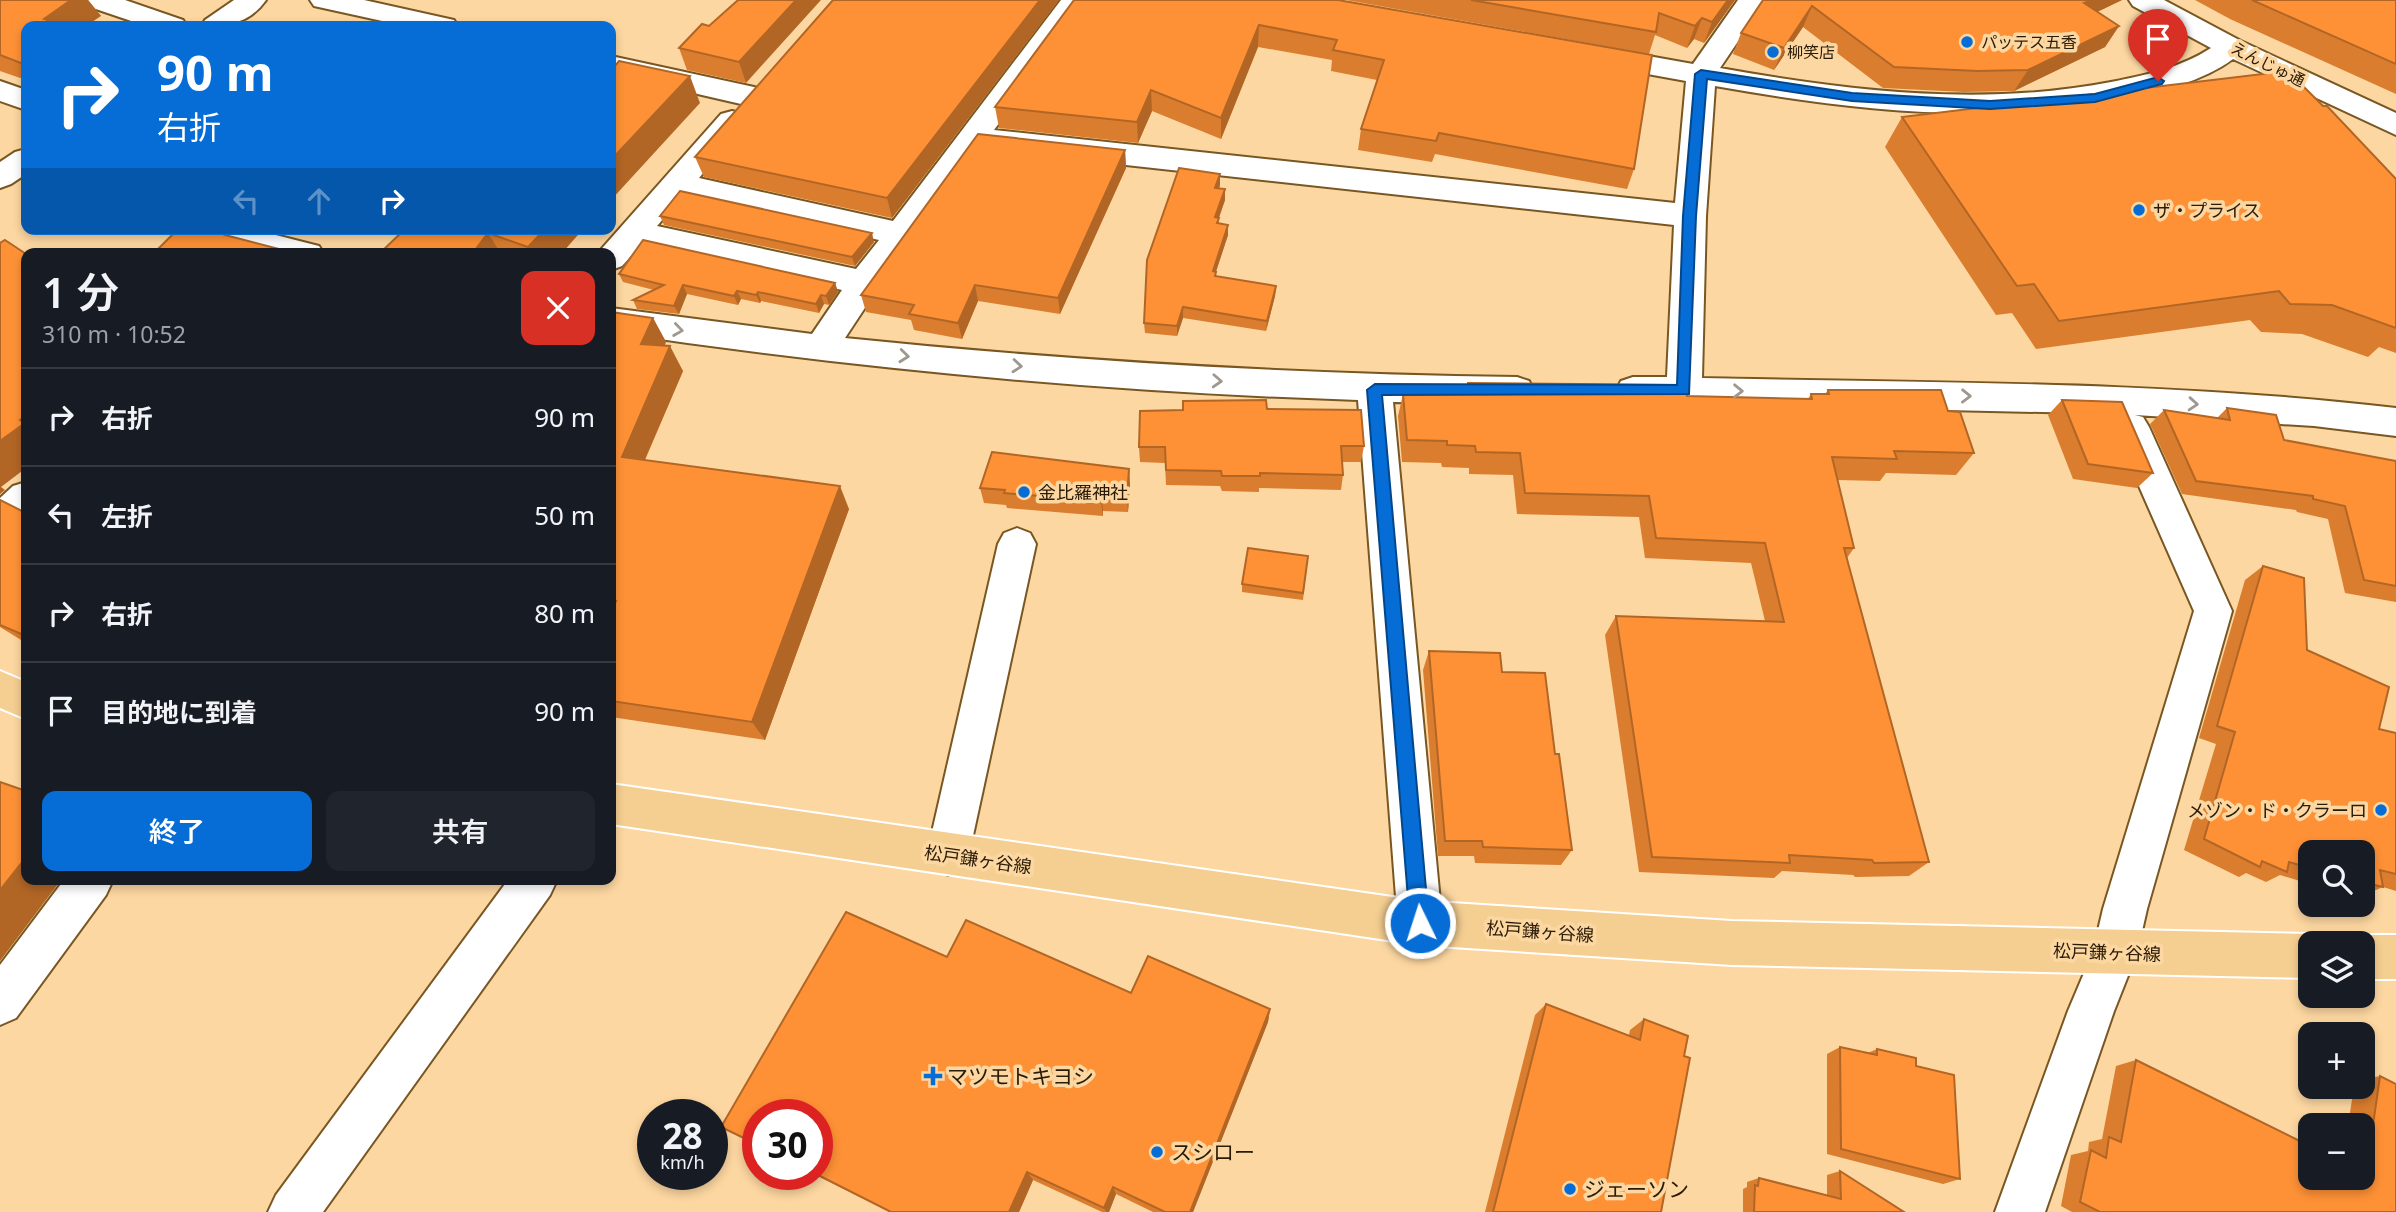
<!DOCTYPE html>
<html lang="ja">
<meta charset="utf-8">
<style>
:root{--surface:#171b24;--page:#20242c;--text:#f1f3f6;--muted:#9ea1a6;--line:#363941;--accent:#056dd5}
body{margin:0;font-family:"Noto Sans","Noto Sans JP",sans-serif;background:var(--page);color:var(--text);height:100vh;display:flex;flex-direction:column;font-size:26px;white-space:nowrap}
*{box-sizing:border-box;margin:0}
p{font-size:23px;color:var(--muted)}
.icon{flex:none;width:38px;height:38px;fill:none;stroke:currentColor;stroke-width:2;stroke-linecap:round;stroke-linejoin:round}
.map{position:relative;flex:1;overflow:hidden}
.details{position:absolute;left:21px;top:248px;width:595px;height:637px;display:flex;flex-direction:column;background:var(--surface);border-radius:14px;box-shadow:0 4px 10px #0003}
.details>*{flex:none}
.guide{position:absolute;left:21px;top:21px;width:595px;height:214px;border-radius:14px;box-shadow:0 4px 10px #0003;background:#056dd5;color:#fff;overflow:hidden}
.buttons{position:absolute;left:2298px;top:840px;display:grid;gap:14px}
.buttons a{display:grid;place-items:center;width:77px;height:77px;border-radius:14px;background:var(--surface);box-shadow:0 4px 10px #0003;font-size:35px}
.speed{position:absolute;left:637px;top:1099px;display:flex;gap:14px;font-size:35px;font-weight:700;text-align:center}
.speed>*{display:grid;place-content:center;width:91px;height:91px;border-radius:50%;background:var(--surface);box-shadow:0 4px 10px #0003;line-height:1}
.speed small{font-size:18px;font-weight:400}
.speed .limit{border:10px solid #d22;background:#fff;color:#111}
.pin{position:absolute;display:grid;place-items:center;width:60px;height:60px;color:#fff;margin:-72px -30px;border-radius:50% 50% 50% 0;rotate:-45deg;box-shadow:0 0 7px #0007}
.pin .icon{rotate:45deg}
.me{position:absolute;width:77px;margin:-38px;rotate:356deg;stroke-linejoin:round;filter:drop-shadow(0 0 5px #0008)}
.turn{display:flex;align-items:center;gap:24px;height:147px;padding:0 21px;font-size:32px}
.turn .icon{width:91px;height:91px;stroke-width:2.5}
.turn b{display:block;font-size:49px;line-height:60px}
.lanes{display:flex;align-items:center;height:66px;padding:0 21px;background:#0003;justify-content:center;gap:35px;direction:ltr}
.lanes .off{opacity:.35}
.round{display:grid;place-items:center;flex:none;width:74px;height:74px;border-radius:14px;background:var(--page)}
.summary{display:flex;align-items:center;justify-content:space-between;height:119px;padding:0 21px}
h1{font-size:42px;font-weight:600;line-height:52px}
.primary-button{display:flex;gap:14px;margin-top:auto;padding:14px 21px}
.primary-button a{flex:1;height:80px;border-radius:14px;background:var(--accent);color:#fff;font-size:28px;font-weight:600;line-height:80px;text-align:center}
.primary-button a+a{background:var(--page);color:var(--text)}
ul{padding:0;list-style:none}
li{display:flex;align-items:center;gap:21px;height:98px;padding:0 21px;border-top:2px solid var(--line)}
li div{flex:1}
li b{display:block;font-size:26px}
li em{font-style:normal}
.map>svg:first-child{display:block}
</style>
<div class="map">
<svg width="2396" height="1212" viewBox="0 0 2396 1212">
<rect width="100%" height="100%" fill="#fdd7a1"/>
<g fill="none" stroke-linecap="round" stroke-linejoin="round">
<defs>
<g id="minor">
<path d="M83,0H125L183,20L187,26H146L87,6Z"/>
<path d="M234,0H266C249,24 228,26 201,26L205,20Z"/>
<path d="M310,0H364L454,20L458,26H405L314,6Z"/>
<path d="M1061,0H1089L994,130L1675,203L1686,81L1598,65L1588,62L1584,56L1588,50L1598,47L1693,64L1738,0H1766L1720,68C1848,91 1982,107 2111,82C2146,75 2180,68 2211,48L2133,6L2129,0H2164L2241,41L2396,113V135L2233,59C2202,82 2161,91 2123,99C1987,126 1850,110 1715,86L1706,216L1702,378C1933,383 2166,381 2396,408V436L2314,426L2135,415L2143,417L2149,427L2232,611L2147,909L2137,953L2114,1011L2045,1212H1995L2068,1011L2093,952L2103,909L2194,611L2113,427L2119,417L2128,414L1633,403L1621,399L1616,390L1621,381L1633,377H1667L1674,225L980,149L876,291L845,338C1069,361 1292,374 1517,377L1529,381L1534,390L1529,399L1517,403L1393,402L1442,923L1436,938L1420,945L1404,938L1398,923L1358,400C1108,392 859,369 611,332V308L812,334L842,290L641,245L622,266L611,270V254H597L721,114L732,111L743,114L747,121L699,178L893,221ZM683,196L879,240L856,269L657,226Z"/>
<path d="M611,56L754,87L764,90L769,97L764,104L754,107L611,74Z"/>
<path d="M0,81L26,90V110L0,101Z"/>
<path d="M26,149V174L11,184L0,188V162L15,152Z"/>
<path d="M187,229H252L319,246L324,254H259L192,237Z"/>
<path d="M26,482V519L13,532L0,536V498L13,486Z"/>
<path d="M1017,528L1030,533L1036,544L969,854L963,869L948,875L933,869L927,854L998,544L1004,533Z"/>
<path d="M64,880H113L106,895L16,1018L0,1025V965Z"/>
<path d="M508,880H557L550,895L323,1212H268L276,1195Z"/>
</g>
<g id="major">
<path d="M0,671L26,682V719L0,708Z"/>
<path d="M611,784L1420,901L1732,921L2310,934L2327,943H2310V978L1732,965L1420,945L611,824Z"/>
<path d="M2362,935H2396V979H2362V943H2345Z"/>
</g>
</defs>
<use href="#minor" stroke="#795723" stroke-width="4"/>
<use href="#major" stroke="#fff" stroke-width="4"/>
<use href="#minor" fill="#fff" fill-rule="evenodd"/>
<use href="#major" fill="#f5ce91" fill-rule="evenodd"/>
</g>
<g fill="#da7d2e">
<path d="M0,0H88L101,16L26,26V80L0,71Z"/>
<path d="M738,0L746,83L687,70L679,48L709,26Z"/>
<path d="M1059,0L892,218L704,177L695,157Z"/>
<path d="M1338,0L1634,169L1627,189L1435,154L1432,162L1358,150L1361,129L1377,80L1331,71L1332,60L1258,47L1221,139L1152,111L1138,143L999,128L995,107Z"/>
<path d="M1346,0H1735L1704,43L1694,39L1687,48L1655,35L1649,54Z"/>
<path d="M1763,0H2122L2097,12L2119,26L2105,47L2014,91L1964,92L1883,88L1803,27L1774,70L1733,54L1741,33Z"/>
<path d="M2195,0H2396V94L2230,19Z"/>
<path d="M1902,117L2396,179V353L2379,347L2368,357L2302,334L2261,332L2250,320L2036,349L2012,313L1996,315L1885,147Z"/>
<path d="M1125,150L1126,168L1060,314L978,301L962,339L914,330L911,320L866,312L861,295Z"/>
<path d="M1220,174V185L1219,189L1225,200L1219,218V223L1228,235L1216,271V276L1276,286L1275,296L1266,331L1183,318L1177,336L1145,333L1144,323Z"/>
<path d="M660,216L874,242L855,266L664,225Z"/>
<path d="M405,229H583L561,254H379Z"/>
<path d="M619,274L835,283L838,292L829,305L824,304L819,313L761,301L760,303L741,299L738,305L687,294L679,314L637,309L633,300L654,290L623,282Z"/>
<path d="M611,312L653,318L666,342L664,346L683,371L645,460L849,509L765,740L611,717Z"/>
<path d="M1468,383L1687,396L1808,399L1811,394H1825L1828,390L1948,411L1974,453L1956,475L1886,473L1880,481L1837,480L1854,548L1847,558L1929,862L1909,876L1855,877L1853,875L1782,871L1774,878L1639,872L1605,635L1616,616L1765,621L1751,563L1645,558L1639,517L1517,514L1513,475L1469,474V468L1442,467L1441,463L1402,462L1398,416L1403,394H1465Z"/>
<path d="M2062,400L2153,473L2137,488L2073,479L2048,415Z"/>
<path d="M2227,408L2284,440L2396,461V602L2345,593L2328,519L2297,512L2296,510L2182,494L2150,424L2164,410L2217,418Z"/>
<path d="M1267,409L1364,446L1361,462H1342L1343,475L1341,490L1259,488V492L1222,491L1220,486L1166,485L1165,463L1140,462L1139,447L1183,410Z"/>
<path d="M1130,484L1128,512L1103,511V516L1007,508L1006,505L984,503L980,488Z"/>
<path d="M0,500L26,513V643L0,627Z"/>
<path d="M1308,556L1303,600L1242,592V584Z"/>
<path d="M2263,566L2307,650L2379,729L2396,733V891L2383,887L2362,896V852H2310V884L2280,875L2266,882L2246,873L2239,877L2184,850L2216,744L2199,738L2245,580Z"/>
<path d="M1429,651L1502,672L1555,754L1572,850L1561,865L1475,863L1474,856H1438L1423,670Z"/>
<path d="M947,957L1131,993L1270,1009L1268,1022L1193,1212H1153L1116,1194L1109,1212H1102L1033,1180L1019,1212H890L814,1174H817L758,1115V1146L721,1127Z"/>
<path d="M1546,1004L1629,1035L1630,1030L1644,1019L1684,1056L1661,1212H1485L1535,1015Z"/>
<path d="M1840,1047L1868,1053L1877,1049L1916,1066L1960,1179L1943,1184L1827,1154V1054Z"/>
<path d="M2136,1060L2362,1178V1125H2348L2354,1087H2362V1080L2380,1076L2396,1212H2072L2061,1206L2071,1155L2088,1151L2089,1142L2102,1139L2116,1066Z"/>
<path d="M1840,1171L1904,1212H1743V1189L1747,1187V1182L1759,1178L1827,1196V1175Z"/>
</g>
<g fill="#b26626">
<path d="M71,0H88L101,16L86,26H50L44,19Z"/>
<path d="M796,0H821L746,83L739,62Z"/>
<path d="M1040,0H1059L892,218L887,198Z"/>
<path d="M1728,0H1735L1704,43L1712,22Z"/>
<path d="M2091,0H2122L2070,25L2084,3Z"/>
<path d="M1812,6L1803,27L1774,70L1784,48Z"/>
<path d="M1702,18L1694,39L1687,48L1695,26Z"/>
<path d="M1259,25L1258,47L1221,139V118Z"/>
<path d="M2119,26L2105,47L2014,91L2028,70Z"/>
<path d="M690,76L700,103L611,200V160Z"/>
<path d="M1151,90L1152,111L1138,143L1137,122Z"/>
<path d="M1125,150L1126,168L1060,314L1058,298Z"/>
<path d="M1220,174V185L1215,199V188Z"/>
<path d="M1225,189V200L1215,228V217Z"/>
<path d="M1228,225V235L1213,281V271Z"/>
<path d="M545,229H583L561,254H533L528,247Z"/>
<path d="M488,233L501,254H472Z"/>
<path d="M872,233L874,242L855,266L852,257Z"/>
<path d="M835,283L838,292L829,305L826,296Z"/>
<path d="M683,285L687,294L679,314L674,306Z"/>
<path d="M975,285L978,301L962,339L958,323Z"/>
<path d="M1276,286L1275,296L1266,331L1267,321Z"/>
<path d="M737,291L741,299L738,305L734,296Z"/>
<path d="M758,292L761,301L760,303L756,295Z"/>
<path d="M821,295L824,304L819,313L816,304Z"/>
<path d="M1183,307V318L1177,336V326Z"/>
<path d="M653,318L666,342L655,368L641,344Z"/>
<path d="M670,346L683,371L636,480L622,457Z"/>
<path d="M26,415V468L1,487L5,490L0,494V441L20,420Z"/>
<path d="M1129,469L1130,484L1128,512L1127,497Z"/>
<path d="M840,486L849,509L765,740L752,722Z"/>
<path d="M1102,496L1103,511V516L1101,501Z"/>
<path d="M23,861L26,863V880H61L0,961V890Z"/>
<path d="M1270,1009L1268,1022L1193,1212H1190Z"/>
<path d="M1027,1172L1033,1180L1019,1212H1009Z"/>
<path d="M1113,1187L1116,1194L1109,1212H1106L1104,1208Z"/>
</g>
<g fill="#fe9136" stroke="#b26626" stroke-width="2">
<path d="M0,0H71L44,19L65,26H26V65L0,55Z"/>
<path d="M738,0H796L739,62L679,48L702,24L709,26Z"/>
<path d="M833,0H1040L887,198L695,157Z"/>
<path d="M1074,0H1338L1652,55L1634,169L1439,133L1436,141L1361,129L1384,60L1333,50L1337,40L1259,25L1221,118L1151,90L1137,122L995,107Z"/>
<path d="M1471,0H1728L1712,22L1702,18L1695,26L1659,13L1656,32Z"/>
<path d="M1763,0H2091L2084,3L2119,26L2028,70L1977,71L1894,67L1812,6L1784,48L1741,33Z"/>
<path d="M2252,0H2396V64Z"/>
<path d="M619,61L690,76L611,160V71Z"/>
<path d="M2288,71L2323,106H2327L2396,179V328L2332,305L2290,304L2279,291L2059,321L2034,284L2017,286L1902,117Z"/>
<path d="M978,134L1125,150L1058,298L975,285L958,323L909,314L914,305L861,295Z"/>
<path d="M1179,168L1220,174L1215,188L1225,189L1215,217L1219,218L1217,223L1228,225L1213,271L1216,272L1215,276L1276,286L1267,321L1183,307L1177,326L1144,323L1147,260Z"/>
<path d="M680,191L872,233L852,257L660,216Z"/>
<path d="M178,229H220L229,231L225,235L298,254H153Z"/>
<path d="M405,229H545L528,247L488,233L472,254H379Z"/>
<path d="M5,240L26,254V415L20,420L25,423L0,441V243Z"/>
<path d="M643,240L835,283L826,296L821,295L816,304L758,292L756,295L737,291L734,296L683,285L674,306L633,300L664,285L619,274Z"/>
<path d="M611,312L653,318L641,344L670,346L622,457L840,486L752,722L611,701V612L616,601H611Z"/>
<path d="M1468,383L1685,385L1687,396L1812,399L1811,394H1829L1828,390H1941L1948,411L1960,412L1974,453L1894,451L1897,459L1832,457L1854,548H1844L1929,862L1874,863L1872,860L1789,855L1790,863L1652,857L1616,616L1784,622L1765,543L1656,538L1649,496L1525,493L1520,453L1476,452L1475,446L1447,445V441L1407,440L1403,394H1469Z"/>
<path d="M1266,400L1267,409L1361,410L1364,446H1341L1343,475L1260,473V476H1222L1221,471L1166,470L1165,447H1139L1140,411L1183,410V401Z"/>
<path d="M2062,400L2122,402L2153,473L2088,464Z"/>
<path d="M2227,408L2276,415L2284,440L2396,461V586L2364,580L2345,506L2313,499V496L2196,481L2164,410L2230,420Z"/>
<path d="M992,452L1129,469L1127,497L1102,496L1101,501L1004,493L1005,490L980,488Z"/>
<path d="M0,500L26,513V636L0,625Z"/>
<path d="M1248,548L1308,556L1303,593L1242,584Z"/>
<path d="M2263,566L2304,578L2307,650L2389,687L2379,729L2396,733V874L2380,870L2383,887L2362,882V852H2310V868L2289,862L2287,872L2262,861L2260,867L2204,839L2235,732L2217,726Z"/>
<path d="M1429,651L1500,653L1502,672L1545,673L1555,754H1559L1572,850L1483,847L1482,841H1445Z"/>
<path d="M0,782L26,791V861H23L0,890Z"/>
<path d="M846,912L947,957L966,920L1131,993L1148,956L1270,1009L1190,1212H1165L1113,1187L1104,1208L1027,1172L1009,1212H891L816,1174H817V1115H758V1145L721,1127Z"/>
<path d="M1546,1004L1640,1040L1644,1019L1688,1036L1684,1056L1690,1058L1661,1212H1493Z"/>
<path d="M1840,1047L1877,1055V1049L1916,1058V1066L1954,1075L1960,1179L1841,1149Z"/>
<path d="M2136,1060L2310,1146V1178H2362V1172L2366,1174L2380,1076L2396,1084V1212H2100L2080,1202L2091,1150L2106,1158L2109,1137L2121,1142Z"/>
<path d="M1840,1171L1904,1212H1754L1755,1185L1758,1186L1759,1178L1841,1199Z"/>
</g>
<defs><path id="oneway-chevron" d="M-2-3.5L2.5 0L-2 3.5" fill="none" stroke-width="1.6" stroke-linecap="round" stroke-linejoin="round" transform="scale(1.75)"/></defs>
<g stroke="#9f988f">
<use href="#oneway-chevron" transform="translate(678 330) rotate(8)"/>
<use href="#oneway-chevron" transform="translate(904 356) rotate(6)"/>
<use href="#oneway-chevron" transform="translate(1017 366) rotate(5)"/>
<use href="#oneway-chevron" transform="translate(1217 381) rotate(3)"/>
<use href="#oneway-chevron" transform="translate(1738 391) rotate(1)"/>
<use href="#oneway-chevron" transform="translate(1966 396) rotate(1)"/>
<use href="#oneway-chevron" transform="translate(2193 404) rotate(4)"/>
</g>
<path fill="#056dd5" stroke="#03478a" stroke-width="2" d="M1701,70L1852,93L1990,101L2095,94L2158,77L2164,81L2162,84L2095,102L1990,109L1852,101L1707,79L1696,216L1689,394L1382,395L1429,923L1426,929L1420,932L1413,929L1410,923L1367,390L1375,384L1677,385L1683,216L1695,74Z"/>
<g fill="#056dd5" stroke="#fdd7a1" stroke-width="2.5">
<circle cx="1967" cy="42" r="7"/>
<circle cx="1773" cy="52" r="7"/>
<circle cx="2139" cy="210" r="7"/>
<circle cx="1024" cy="492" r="7"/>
<circle cx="2381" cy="810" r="7"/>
<path d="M929.5 1065.5h7v7h7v7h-7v7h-7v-7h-7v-7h7z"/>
<circle cx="1157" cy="1152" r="7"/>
<circle cx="1570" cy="1189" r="7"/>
</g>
<g text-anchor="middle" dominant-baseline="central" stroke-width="7" stroke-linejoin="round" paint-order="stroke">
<g font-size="16" fill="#291b06" stroke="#fdd7a1" text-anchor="start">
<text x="1981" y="42">パッテス五香</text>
<text x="1787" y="52">柳笑店</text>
</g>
<g font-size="16" fill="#291b06" stroke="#fdd7a1">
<text transform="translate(2268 64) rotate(26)">えんじゅ通</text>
</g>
<g font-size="18" fill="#291b06" stroke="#fdd7a1" text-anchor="start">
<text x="2153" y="210">ザ・プライス</text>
<text x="1038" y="492">金比羅神社</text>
<text x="2367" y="810" text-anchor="end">メゾン・ド・クラーロ</text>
</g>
<g font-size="18" fill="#291b06" stroke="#fdd7a1">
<text transform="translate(978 859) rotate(8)">松戸鎌ヶ谷線</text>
<text transform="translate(1540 931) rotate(4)">松戸鎌ヶ谷線</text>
<text transform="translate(2107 952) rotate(2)">松戸鎌ヶ谷線</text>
</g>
<g font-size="21" fill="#291b06" stroke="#fdd7a1" text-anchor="start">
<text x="947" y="1076">マツモトキヨシ</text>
<text x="1171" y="1152">スシロー</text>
<text x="1584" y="1189">ジェーソン</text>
</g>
</g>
</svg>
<div class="buttons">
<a><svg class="icon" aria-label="search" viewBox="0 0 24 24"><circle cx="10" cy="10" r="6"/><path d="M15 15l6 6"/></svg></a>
<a><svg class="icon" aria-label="layers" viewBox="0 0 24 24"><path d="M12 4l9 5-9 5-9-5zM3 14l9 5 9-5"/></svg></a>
<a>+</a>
<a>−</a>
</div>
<div class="speed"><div>28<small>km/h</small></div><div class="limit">30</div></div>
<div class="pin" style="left:2158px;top:81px;background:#d93025"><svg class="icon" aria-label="arrive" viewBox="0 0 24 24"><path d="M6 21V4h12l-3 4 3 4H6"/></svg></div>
<svg class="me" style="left:1420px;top:923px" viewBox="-20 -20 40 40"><circle r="17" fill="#056dd5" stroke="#fff" stroke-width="3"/><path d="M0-11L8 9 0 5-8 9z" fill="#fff"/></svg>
<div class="guide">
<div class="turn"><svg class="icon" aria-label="right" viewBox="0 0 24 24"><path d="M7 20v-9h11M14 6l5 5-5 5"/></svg><div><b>90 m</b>右折</div></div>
<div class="lanes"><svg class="icon off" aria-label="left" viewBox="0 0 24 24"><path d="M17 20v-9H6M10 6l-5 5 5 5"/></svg><svg class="icon off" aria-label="ahead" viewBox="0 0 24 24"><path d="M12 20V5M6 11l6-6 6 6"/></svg><svg class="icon" aria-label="right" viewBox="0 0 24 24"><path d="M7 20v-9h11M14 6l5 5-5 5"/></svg></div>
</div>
<section class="details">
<div class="summary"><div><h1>1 分</h1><p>310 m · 10:52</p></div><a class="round" style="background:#d93025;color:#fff"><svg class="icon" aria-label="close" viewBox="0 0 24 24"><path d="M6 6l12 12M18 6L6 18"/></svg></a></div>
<ul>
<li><svg class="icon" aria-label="right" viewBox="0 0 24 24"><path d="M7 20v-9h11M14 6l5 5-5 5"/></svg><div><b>右折</b></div><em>90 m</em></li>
<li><svg class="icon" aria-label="left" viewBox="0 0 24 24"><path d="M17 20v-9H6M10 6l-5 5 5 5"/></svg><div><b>左折</b></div><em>50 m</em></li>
<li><svg class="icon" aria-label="right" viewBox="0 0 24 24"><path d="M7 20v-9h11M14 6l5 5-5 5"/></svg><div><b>右折</b></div><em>80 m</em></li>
<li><svg class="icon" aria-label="arrive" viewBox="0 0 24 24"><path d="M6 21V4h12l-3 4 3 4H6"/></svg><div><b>目的地に到着</b></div><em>90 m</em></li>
</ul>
<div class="primary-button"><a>終了</a><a>共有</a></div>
</section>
</div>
